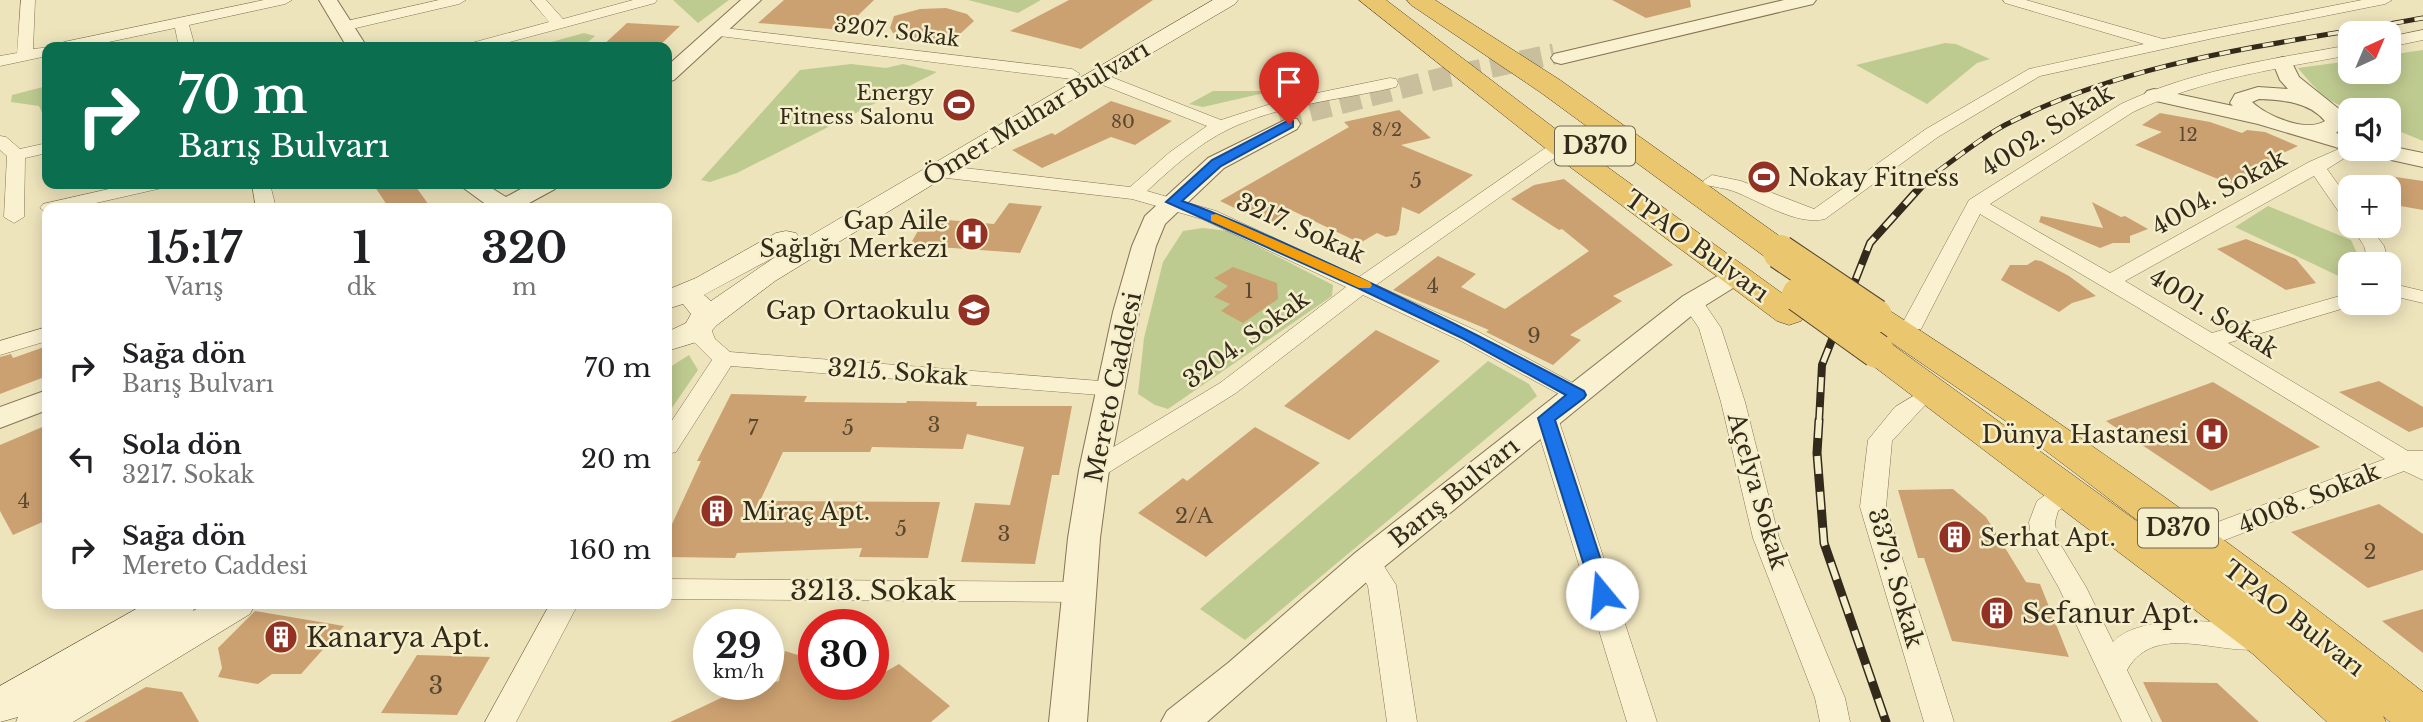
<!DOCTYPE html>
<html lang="tr">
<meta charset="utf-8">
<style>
:root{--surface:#fff;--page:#f6f6f6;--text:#202124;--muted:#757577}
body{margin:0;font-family:"Libre Baskerville",serif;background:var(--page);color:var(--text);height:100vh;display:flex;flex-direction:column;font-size:26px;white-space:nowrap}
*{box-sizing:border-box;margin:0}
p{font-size:23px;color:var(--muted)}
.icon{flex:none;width:38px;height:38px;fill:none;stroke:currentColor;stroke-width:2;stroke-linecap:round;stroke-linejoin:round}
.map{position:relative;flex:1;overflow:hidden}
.details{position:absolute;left:42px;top:203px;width:630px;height:406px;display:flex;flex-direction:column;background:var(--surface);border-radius:14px;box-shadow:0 4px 18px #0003}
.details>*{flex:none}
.guide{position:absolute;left:42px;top:42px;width:630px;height:147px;border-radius:14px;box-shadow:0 4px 18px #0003;background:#0b6e4f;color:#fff;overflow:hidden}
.needle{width:46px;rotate:44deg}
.tools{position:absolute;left:2338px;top:21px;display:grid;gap:14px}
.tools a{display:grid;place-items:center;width:63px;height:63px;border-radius:14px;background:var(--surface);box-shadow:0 4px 18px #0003;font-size:35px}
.speed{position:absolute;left:693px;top:609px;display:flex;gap:14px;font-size:35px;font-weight:700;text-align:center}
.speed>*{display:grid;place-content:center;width:91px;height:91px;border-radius:50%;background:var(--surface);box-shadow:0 4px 18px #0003;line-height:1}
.speed small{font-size:18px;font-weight:400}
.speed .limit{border:10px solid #d22;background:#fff;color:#111}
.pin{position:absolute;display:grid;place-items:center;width:60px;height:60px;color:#fff;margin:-72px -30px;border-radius:50% 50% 50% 0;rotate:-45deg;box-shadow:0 0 7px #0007}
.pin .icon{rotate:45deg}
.me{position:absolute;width:77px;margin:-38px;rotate:343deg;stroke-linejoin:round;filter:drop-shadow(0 0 5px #0008)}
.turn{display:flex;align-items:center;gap:24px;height:147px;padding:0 21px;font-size:32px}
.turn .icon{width:91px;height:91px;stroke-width:2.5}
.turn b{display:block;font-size:49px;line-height:60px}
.eta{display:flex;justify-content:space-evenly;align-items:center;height:119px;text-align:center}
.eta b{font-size:42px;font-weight:700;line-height:49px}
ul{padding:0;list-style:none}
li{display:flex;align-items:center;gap:21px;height:91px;padding:0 21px}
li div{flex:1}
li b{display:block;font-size:26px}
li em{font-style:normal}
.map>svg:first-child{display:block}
</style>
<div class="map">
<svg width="2423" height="722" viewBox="0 0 2423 722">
<rect width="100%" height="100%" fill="#eee4bc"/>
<g fill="#becb90">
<path d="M673,0H729L698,23Z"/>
<path d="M968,0H1041L1018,13Z"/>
<path d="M584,33L595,36L582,47H533Z"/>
<path d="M1945,43L1956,44L1990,59L1977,63L1927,104L1856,65Z"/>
<path d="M2423,50V141L2389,127V110C2339,110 2330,107 2298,68L2350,61V72H2389V55Z"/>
<path d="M851,64L886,68L903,64L937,72L737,173L710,182L701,180L800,70Z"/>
<path d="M47,86V114L43,115L39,106L11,102L12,95Z"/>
<path d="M1213,91H1273L1203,107L1189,104Z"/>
<path d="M2268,206L2351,240L2362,264H2350V277L2345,279L2235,227Z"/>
<path d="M1203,228L1228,231L1333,285L1332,296L1168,409L1155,405L1138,394L1144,338L1163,262L1183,231Z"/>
<path d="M689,355L698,370L667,415V369Z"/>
<path d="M1488,361L1529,384L1537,396L1245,640L1200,609Z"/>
</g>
<g fill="#cca171">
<path d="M784,0H874L843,30L758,23Z"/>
<path d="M1069,0H1153L1081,49L1010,31Z"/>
<path d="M1612,0H1690L1691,7L1646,18Z"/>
<path d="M946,8L967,14L974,21L960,34L936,41L910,40L893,33L890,28L894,16L920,9Z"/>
<path d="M627,23L680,26L658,47H601Z"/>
<path d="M1111,101L1172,121L1135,145L1111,137L1042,168L1012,150L1052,133L1055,135Z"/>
<path d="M1399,110L1431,138L1401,145L1473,175L1419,214L1402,207L1399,230L1396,235L1386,237L1377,233L1360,243L1293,211L1270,225L1220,201L1349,127L1344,122Z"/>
<path d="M2160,113L2210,122L2242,133L2247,130L2265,132L2298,146L2245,171L2251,173L2230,184L2135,145L2162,132L2142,125Z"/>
<path d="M2389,176L2423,181V210L2389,204Z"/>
<path d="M1564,179L1673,265L1613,296L1622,301L1570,335L1581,340L1553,365L1486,332L1489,330L1393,290L1438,256L1476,274L1461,287L1505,309L1589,251L1562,229L1559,230L1511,199L1534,185Z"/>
<path d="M373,184H414L431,208H389Z"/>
<path d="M2092,202L2121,217L2125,216L2148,229L2130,236V243H2113L2100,248L2039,222L2041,216L2103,228Z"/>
<path d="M1009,203L1042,206L1020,253L910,245L925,218L994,224Z"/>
<path d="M2246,239L2296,259L2316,283L2286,290L2217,249Z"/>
<path d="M2035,260L2041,261L2069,276L2096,296L2072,303L2059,312L2001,280L2010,265H2027Z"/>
<path d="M1233,267L1277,283L1278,299L1243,323L1221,311L1230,304L1214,297L1228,286L1214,278Z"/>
<path d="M1376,330L1440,361L1349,440L1284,406Z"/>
<path d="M47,346V376L0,394V357L11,354L13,358Z"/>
<path d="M2379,381L2423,407V427L2409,432L2339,392Z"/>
<path d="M2213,382L2261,411L2320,447L2211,491L2106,421Z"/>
<path d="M731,394L807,396L804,402L906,403L907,401L977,402L976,406H1072L1059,475H1052L1035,564L961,562L975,503L1010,505L1024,447L967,434L963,449L872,447L870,452H783L760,501L940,502L928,558L859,557L862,548L737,553L735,558L667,557V535L701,461H697Z"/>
<path d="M47,425V520L13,535L0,511V445Z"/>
<path d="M1255,427L1320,463L1206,557L1138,513L1183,478L1187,481Z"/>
<path d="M1953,489L1986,517L2026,582L2040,584L2069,657L1952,641L1924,558H1918L1898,490Z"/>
<path d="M2379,504L2423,534V570L2368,588L2291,532Z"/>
<path d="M2423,609V653L2382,621Z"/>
<path d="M255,611L344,626L301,674H272L258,684L218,677L222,668L218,648Z"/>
<path d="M785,651L814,660V684H873V679L899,664L950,706L931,722H670L721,698L779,681Z"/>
<path d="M417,655L490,657L457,715L381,713Z"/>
<path d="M2143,682L2217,683L2259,722H2162Z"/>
<path d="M146,687L182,692L199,722H84Z"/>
</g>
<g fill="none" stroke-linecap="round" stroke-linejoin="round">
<path stroke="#c9bf9c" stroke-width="21" stroke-dasharray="21 10" stroke-linecap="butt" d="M1280,119L1446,77L1554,54"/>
<defs>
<g id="minor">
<path d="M21,0H35L33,49L51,47H47V56L0,66V56L17,53Z"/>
<path d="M264,0H292L285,4L189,25L195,47H179L175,28L85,47H56L64,42Z"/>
<path d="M439,0H466L459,4L343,31L335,26L338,23Z"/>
<path d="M531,0H546L563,19L633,0H657L655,3L491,47H466L468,44L549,22Z"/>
<path d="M2003,0H2026L2163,39L2362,0H2392L2385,4L2214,38L2040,76L1938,137L1825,219C1796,226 1760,201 1733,191C1724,188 1715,187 1705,185L1703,181L1712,175L1741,181L1814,209L1926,129L2029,69L2144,44L2005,3Z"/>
<path d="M716,27L1072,69L1080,74L1072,79L711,35L708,32L711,29Z"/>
<path d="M2423,30V40L2389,47V37Z"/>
<path d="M2350,45V55C2276,69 2202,79 2133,112L1990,204L2110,273L2309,162L2350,144V149H2359L2327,169L2350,201V220L2343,218L2314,176L2125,281L2212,333L2350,293V303L2358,304L2228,343L2408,451H2423V480L2404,471L2204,548L2195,551L2186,548L2182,541L2186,534L2385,459L2137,307L1980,214L1921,329H1905L1902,324L1969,200L2121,104C2193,70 2272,59 2350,45Z"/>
<path d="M1096,71L1221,120L1283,100L1390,78L1396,79L1398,83L1396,87C1341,100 1281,104 1229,129C1198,144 1172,168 1147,191L1216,211L1359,277L1554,142H1566L1569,146L1566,150L1376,285L1477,331L1586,390L1590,395L1586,400L1578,402L1570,400L1461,341L1363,295L1236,393L1103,476L1094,479L1085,476L1081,470L1085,464L1220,383L1346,287L1202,219L1132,199L938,177L929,171L938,165L1130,187L1170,152L1207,126L1090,80L1088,76Z"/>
<path d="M0,136L6,137L20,149L47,143V153L25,158L24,217L14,223L4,217L7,156L0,150Z"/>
<path d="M131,184H164L162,188L74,208H47V213L40,208L43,204Z"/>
<path d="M252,184H270L276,208H256Z"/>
<path d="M2350,224L2369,226L2384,246L2389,264V265L2369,264L2364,246Z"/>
<path d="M2389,283L2423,291V303L2389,295Z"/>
<path d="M1692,296L1700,297L1721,328L1745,402L1779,538L1845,698L1850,722H1820L1815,698L1753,538L1721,402L1699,328L1681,302L1684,297Z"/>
<path d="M700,319L708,321L715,339L730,352L1113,382L1121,384L1125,389L1121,394L1113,396L731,366L676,452L667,454V428L712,360L694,342L689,326L692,321Z"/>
<path d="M47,327V341L0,355V341Z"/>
<path d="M1915,395L1923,398L1927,403L1892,441L1886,507L1954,722H1924L1860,507L1868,440L1895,407Z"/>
<path d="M1546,410L1554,412L1558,418L1657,722H1627L1534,418L1538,412Z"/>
<path d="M2068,482L2077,485L2081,491L2077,497L2058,511L2055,522L2057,539L2086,587L2113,642C2140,612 2232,620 2267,631L2271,639L2267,647C2227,660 2156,618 2127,670L2152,722H2122L2059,588L2031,539L2029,522L2037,501L2059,485Z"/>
<path d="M1367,552L1377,555L1396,585L1417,722H1387L1368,586L1353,562L1357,555Z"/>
<path d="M667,579L1080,582L1090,585L1094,592L1090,599L1080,602L667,599Z"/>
<path d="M550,604H578L516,722H485Z"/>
</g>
<g id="tertiary">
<path d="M319,0H337L367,47H347Z"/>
<path d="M741,0H761L674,80L667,82V66Z"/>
<path d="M1784,0H1816L1813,4L1561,64L1554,62L1551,58L1554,54Z"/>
<path d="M2283,57L2290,59L2299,77L2339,109L2348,122L2336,133L2350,137V149H2358H2342L2258,124L2147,99L2144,95L2147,91L2154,89L2233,106L2230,103L2235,94L2258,87L2288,89L2280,80L2273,63L2276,59ZM2259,99C2283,100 2309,102 2325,121C2306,133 2267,116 2252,102Z"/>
<path d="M1289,118L1297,119L1300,124L1297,129L1224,168L1165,224L1156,246L1139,312L1109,470L1100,538L1087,722H1049L1068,538L1079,470L1113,312L1132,246L1145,216L1208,158Z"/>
<path d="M2389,146L2423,153V167L2364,154L2361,149H2389Z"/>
<path d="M458,184H485L506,197L530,184H559L555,189L520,208H491Z"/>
<path d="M1737,267L1746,270L1750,275L1746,280L1701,308L1379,571L1207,722H1161L1167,711L1228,663L1355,553L1683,296L1728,270Z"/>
<path d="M47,390V410L0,428V407Z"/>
</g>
<g id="secondary">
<path d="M1213,0H1238L1235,4L1043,117L775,281L717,325L703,340L667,351V332L686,323L691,314L683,304L667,309V290L696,278L776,233L786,231L796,233L800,239L796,244ZM778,255L711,301L704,295Z"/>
<path d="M145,604H196L193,611L205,604H255L250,614L73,722H16L18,717L0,722V686Z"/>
</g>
<g id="trunk">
<path d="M1359,0H1386L1570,140L1801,307L1807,314L1801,321L1789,325L1777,321L1550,152Z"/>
<path d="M1407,0H1435L1560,80L1792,245L1796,252L1792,259L1780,262L1768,259L1540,92L1411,5Z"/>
<path d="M1875,305L1887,309C2072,428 2251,555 2423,692V722H2390L2383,716L2386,722H2327L2253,654L1864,359L1859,351L1864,343L1877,340L1890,343L2174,548L2013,426L1863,323L1857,316L1863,309Z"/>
</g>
</defs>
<use href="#minor" stroke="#857456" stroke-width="1"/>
<use href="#tertiary" stroke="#857456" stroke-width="2"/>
<use href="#secondary" stroke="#665539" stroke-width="1"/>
<use href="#trunk" stroke="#52412a" stroke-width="1"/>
<use href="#minor" fill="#f9f1cf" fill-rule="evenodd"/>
<use href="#tertiary" fill="#f9f1cf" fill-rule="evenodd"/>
<use href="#secondary" fill="#f9f1cf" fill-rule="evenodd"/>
<use href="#trunk" fill="#eac66e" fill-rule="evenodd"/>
<defs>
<path id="rail-far2" d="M1922,186L1930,177C1954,160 1979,139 2005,125C2133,58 2282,44 2423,18"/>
<path id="rail-far1" d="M1819,422L1822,365L1870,243L1923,184"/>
<path id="rail" d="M1819,420L1817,453L1824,543L1886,722"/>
</defs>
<use href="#rail-far2" stroke="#342a1b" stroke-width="5"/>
<use href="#rail-far1" stroke="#342a1b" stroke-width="8"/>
<use href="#rail" stroke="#342a1b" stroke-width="9"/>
<use href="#rail-far2" stroke="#f5eecb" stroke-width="3.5" stroke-dasharray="11" stroke-linecap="butt"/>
<use href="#rail-far1" stroke="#f5eecb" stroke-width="5" stroke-dasharray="15" stroke-linecap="butt"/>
<use href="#rail" stroke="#f5eecb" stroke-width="6" stroke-dasharray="18" stroke-linecap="butt"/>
<defs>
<g id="trunk-bridge">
<path d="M1780,252L1875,316"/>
<path d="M1799,295L1877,351"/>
</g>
</defs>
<use href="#trunk-bridge" stroke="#52412a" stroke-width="36" stroke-linecap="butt"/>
<use href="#trunk-bridge" stroke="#eac66e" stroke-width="34"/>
</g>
<path fill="#1a73e8" stroke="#114b97" stroke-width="2" d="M1289,120L1293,121V127L1221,166L1182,201C1226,216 1268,236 1310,255C1403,297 1494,343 1584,391L1586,395L1584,398L1555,420L1612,594L1609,599L1602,601L1595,599L1593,594L1538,418L1566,395L1464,339L1358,288L1166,202L1212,160Z"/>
<path fill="#f59e0b" d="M1216,214L1370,282L1372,285L1370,288H1359L1211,221V215Z"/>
<defs>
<symbol id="stadium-disc" viewBox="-11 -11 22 22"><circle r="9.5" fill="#943125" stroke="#f5eecb"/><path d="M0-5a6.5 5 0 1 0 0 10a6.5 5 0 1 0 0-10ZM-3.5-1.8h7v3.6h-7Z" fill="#fff"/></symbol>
<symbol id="hospital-disc" viewBox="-11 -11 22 22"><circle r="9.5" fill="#943125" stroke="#f5eecb"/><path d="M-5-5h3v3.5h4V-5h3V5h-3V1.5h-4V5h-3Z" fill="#fff"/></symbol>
<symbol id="school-disc" viewBox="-11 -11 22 22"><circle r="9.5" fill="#943125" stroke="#f5eecb"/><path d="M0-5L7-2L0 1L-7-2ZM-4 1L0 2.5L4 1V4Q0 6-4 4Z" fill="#fff"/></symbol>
<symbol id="building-disc" viewBox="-11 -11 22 22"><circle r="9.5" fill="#943125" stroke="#f5eecb"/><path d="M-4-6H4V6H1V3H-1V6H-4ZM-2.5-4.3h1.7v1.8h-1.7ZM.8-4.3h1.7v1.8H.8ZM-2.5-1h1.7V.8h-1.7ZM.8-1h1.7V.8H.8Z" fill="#fff"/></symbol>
</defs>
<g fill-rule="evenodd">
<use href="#stadium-disc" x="940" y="86" width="38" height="38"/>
<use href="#stadium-disc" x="1745" y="158" width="38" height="38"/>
<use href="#hospital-disc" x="953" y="215" width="38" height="38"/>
<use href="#school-disc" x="955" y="291" width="38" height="38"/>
<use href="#hospital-disc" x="2193" y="415" width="38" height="38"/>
<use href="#building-disc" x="698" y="492" width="38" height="38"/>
<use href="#building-disc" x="1936" y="518" width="38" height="38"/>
<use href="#building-disc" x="1978" y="594" width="38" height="38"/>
<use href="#building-disc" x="262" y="618" width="38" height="38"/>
</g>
<g text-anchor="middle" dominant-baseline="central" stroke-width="5" stroke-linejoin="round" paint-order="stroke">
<g font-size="18" fill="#5a4830">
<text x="1123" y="122">80</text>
<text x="1387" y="130">8/2</text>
<text x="2188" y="135">12</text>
</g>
<g font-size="21" fill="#342a1b" stroke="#f5eecb">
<text transform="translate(897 32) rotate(7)">3207. Sokak</text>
</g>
<g font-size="21" fill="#342a1b" stroke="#f5eecb" text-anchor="end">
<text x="934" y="93">Energy<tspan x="934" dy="24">Fitness Salonu</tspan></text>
</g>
<g font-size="21" fill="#5a4830">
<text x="1416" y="181">5</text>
<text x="1433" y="286">4</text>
<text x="1249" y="291">1</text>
<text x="1534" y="336">9</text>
<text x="934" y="425">3</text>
<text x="753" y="428">7</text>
<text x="848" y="428">5</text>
<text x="24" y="501">4</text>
<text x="1194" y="516">2/A</text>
<text x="901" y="529">5</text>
<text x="1004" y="534">3</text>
<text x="2370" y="552">2</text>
</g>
<g fill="#f5eecb" stroke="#6e6550" stroke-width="2">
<rect x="1555" y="126.5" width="80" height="39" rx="5"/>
<rect x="2138" y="508.5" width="80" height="39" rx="5"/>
</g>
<g font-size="23" font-weight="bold" fill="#342a1b">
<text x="1595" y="146">D370</text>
<text x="2178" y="528">D370</text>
</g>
<g font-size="24" fill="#342a1b" stroke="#f5eecb">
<text transform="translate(1036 113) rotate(-31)">Ömer Muhar Bulvarı</text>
<text transform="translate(2047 130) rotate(-32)">4002. Sokak</text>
<text transform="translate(2219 192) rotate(-29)">4004. Sokak</text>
<text transform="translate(1301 228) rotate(24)">3217. Sokak</text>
<text transform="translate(1697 246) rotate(36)">TPAO Bulvarı</text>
<text transform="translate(2214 313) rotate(32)">4001. Sokak</text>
<text transform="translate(1246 339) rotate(-36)">3204. Sokak</text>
<text transform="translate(898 372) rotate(4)">3215. Sokak</text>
<text transform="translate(1113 387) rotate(-78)">Mereto Caddesi</text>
<text transform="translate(1758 491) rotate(74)">Açelya Sokak</text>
<text transform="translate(1454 492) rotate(-39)">Barış Bulvarı</text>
<text transform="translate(2309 498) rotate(-22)">4008. Sokak</text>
<text transform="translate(1896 578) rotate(74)">3379. Sokak</text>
<text transform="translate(2294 618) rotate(38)">TPAO Bulvarı</text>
</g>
<g font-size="24" fill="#342a1b" stroke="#f5eecb" text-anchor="start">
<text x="1788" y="177">Nokay Fitness</text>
<text x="948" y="220" text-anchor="end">Gap Aile<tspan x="948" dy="28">Sağlığı Merkezi</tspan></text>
<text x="950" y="310" text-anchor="end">Gap Ortaokulu</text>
<text x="2188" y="434" text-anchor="end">Dünya Hastanesi</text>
<text x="742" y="511">Miraç Apt.</text>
<text x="1980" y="537">Serhat Apt.</text>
</g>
<g font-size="24" fill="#5a4830">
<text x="436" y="685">3</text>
</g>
<g font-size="28" fill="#342a1b" stroke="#f5eecb">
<text x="873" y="590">3213. Sokak</text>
</g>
<g font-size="28" fill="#342a1b" stroke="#f5eecb" text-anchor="start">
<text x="2022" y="613">Sefanur Apt.</text>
<text x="306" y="637">Kanarya Apt.</text>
</g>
</g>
</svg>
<div class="tools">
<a><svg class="needle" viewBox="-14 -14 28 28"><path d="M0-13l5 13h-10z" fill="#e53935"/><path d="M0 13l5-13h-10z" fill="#757577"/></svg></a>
<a><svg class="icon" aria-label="sound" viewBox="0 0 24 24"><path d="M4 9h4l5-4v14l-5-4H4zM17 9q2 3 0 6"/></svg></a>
<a>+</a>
<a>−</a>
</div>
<div class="speed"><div>29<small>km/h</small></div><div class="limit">30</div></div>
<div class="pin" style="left:1289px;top:124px;background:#d93025"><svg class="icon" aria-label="arrive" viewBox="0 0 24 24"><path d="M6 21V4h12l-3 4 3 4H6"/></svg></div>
<svg class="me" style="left:1602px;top:594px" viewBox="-20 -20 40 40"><circle r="19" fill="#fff"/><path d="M0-13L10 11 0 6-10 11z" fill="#1a73e8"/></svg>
<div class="guide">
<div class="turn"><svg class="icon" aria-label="right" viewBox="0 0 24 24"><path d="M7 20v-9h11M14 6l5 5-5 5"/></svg><div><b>70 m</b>Barış Bulvarı</div></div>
</div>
<section class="details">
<div class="eta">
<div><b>15:17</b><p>Varış</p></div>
<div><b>1</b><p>dk</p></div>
<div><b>320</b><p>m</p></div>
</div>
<ul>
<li><svg class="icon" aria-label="right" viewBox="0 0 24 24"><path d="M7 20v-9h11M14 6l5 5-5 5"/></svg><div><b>Sağa dön</b><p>Barış Bulvarı</p></div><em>70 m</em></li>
<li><svg class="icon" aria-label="left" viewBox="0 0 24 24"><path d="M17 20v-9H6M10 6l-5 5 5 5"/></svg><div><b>Sola dön</b><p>3217. Sokak</p></div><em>20 m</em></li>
<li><svg class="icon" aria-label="right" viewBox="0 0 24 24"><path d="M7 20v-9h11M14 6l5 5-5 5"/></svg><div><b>Sağa dön</b><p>Mereto Caddesi</p></div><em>160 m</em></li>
</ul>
</section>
</div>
